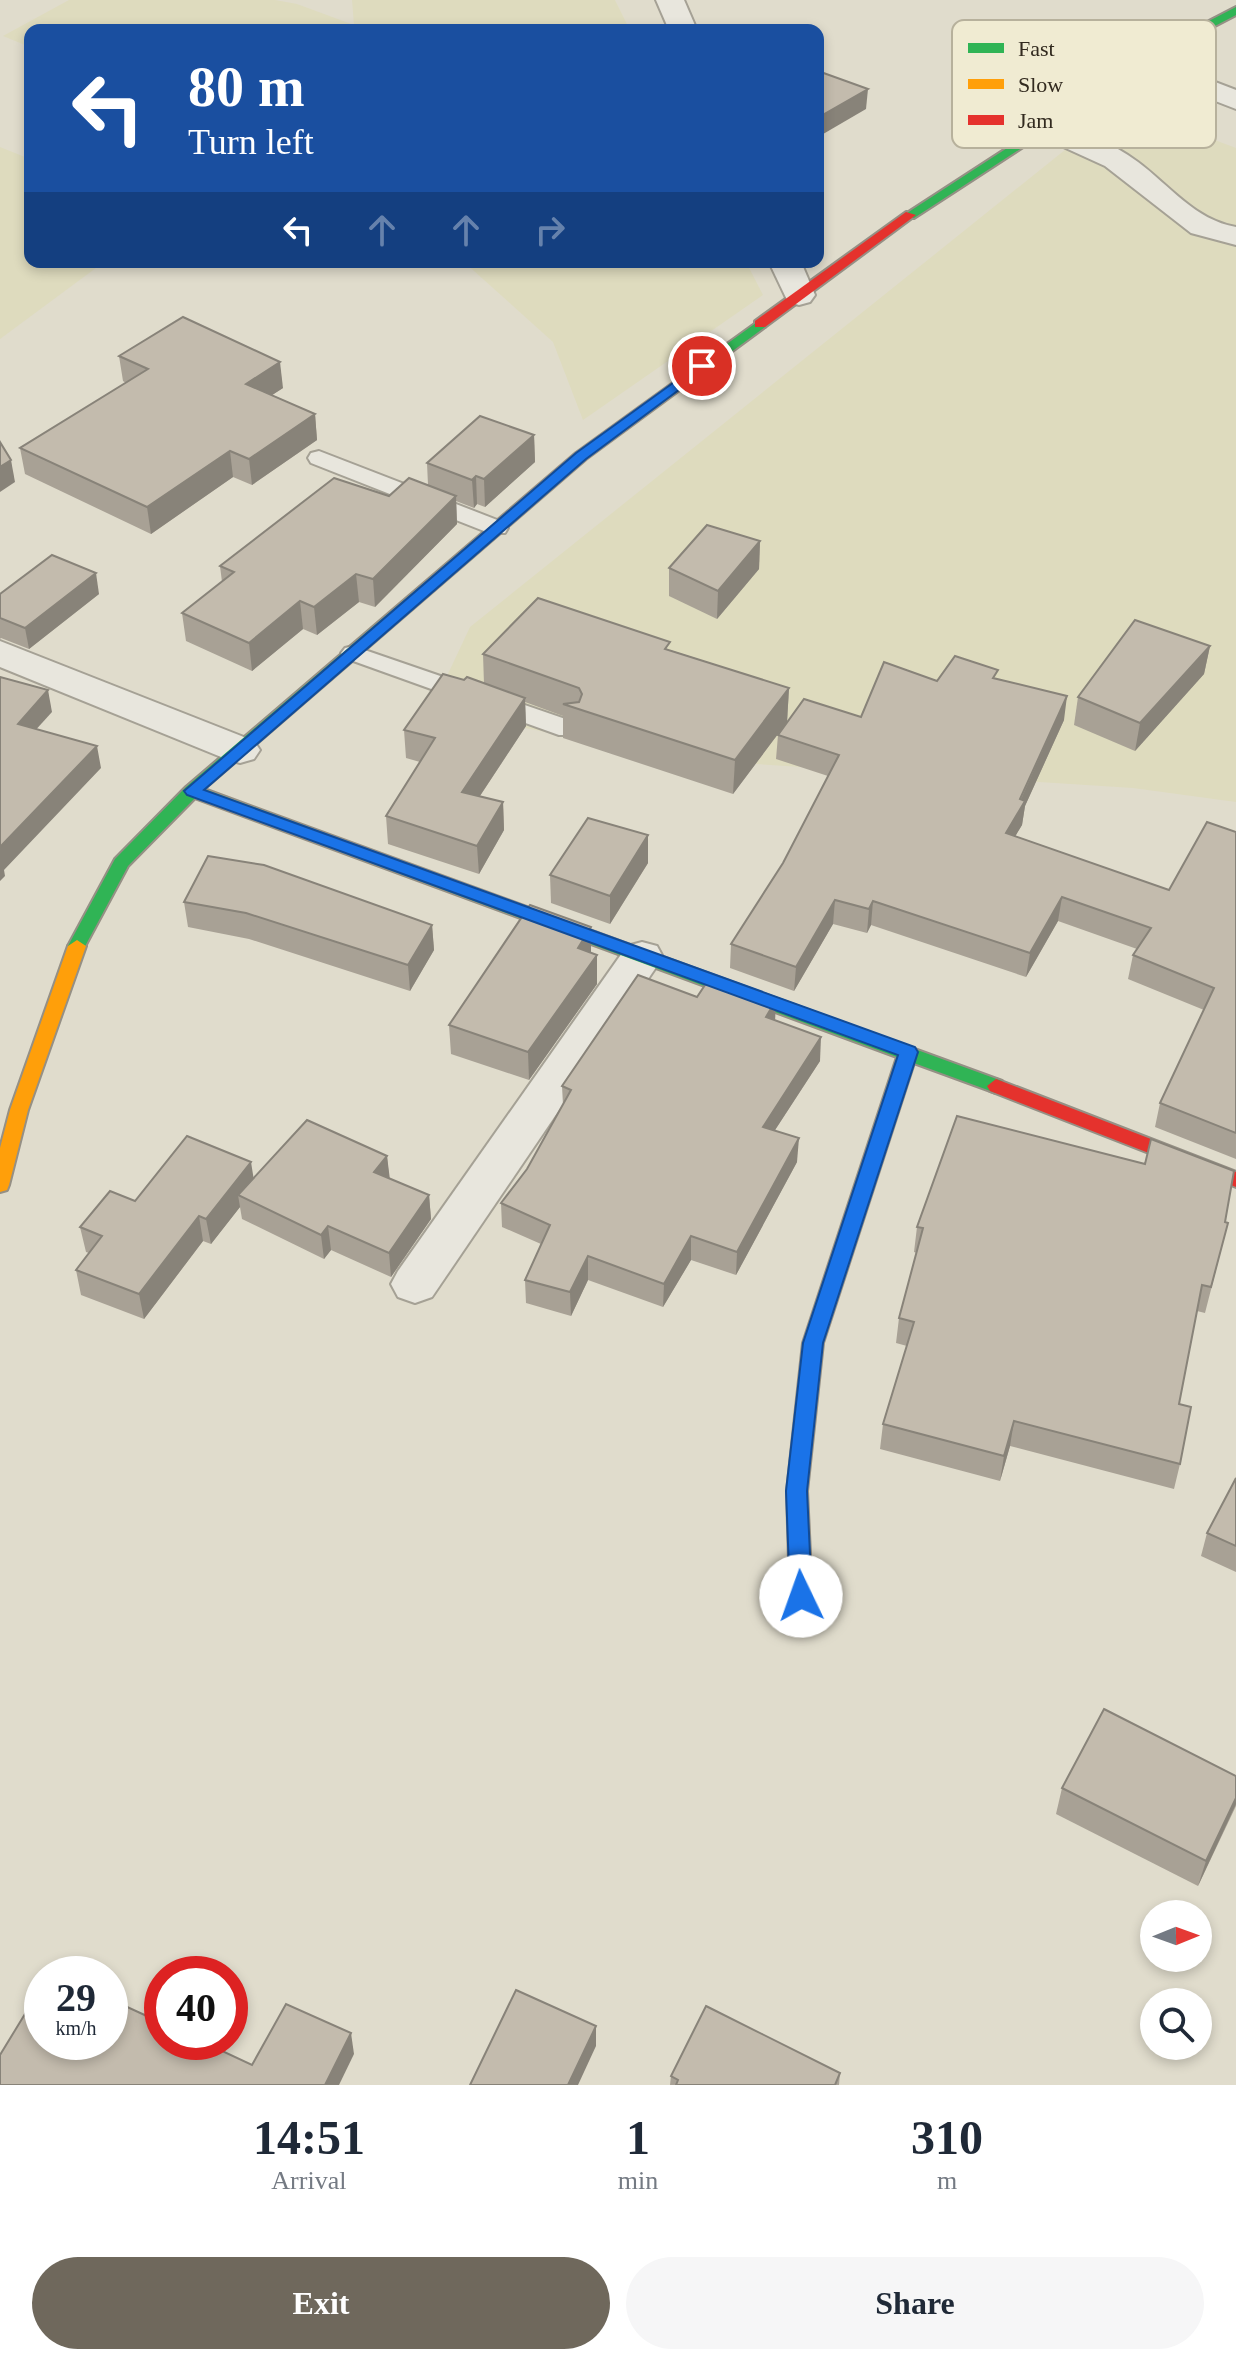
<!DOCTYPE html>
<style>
:root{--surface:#fff;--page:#f6f6f7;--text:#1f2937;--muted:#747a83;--accent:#6f685c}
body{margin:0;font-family:Georgia,serif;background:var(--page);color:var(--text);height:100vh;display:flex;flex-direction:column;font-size:30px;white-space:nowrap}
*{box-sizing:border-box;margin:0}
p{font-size:26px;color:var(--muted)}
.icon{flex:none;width:44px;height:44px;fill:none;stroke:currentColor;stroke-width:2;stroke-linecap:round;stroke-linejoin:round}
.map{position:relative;height:2085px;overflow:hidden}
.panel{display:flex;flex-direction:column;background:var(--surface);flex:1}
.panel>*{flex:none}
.guide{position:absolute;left:24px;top:24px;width:800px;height:244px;border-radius:16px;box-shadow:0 4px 12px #0003;background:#1a4fa0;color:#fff;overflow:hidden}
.needle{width:52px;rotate:89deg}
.buttons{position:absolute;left:1140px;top:1900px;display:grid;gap:16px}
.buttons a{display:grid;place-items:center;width:72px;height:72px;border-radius:50%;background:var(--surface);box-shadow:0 4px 12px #0003;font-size:40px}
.speed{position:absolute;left:24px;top:1956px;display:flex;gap:16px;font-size:40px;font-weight:700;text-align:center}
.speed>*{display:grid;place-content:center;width:104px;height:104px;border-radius:50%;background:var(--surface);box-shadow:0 4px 12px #0003;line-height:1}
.speed small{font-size:20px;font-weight:400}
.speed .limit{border:12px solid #d22;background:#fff;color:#111}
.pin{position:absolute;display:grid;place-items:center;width:68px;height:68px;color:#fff;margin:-34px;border:4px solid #fff;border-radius:50%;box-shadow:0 2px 8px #0007}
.me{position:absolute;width:88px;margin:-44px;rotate:357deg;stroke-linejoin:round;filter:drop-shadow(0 0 6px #0008)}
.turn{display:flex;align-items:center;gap:28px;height:168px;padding:0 32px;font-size:36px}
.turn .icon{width:104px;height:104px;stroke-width:2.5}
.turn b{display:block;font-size:56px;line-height:68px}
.lanes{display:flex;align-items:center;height:76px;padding:0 32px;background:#0003;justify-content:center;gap:40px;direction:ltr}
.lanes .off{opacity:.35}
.eta{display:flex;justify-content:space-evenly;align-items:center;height:136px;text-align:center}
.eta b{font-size:48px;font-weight:800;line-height:56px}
.cta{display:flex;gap:16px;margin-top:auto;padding:16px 32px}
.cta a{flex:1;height:92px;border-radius:48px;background:var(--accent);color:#fff;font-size:32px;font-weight:800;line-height:92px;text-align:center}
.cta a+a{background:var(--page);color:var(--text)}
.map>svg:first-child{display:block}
</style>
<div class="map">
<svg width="1236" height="2085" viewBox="0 0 1236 2085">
<rect width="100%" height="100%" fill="#e0dccc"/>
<g fill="#dedbbe">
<path d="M69,0H275L297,4L354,25L352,0H615L630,30H30V47L3,36Z"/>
<path d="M1121,105L1236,148V802L1133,788L693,760L431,710L470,627Z"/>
<path d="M0,147L30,159V262H104L0,339Z"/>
<path d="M464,262H746L763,295L583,420L553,342Z"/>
</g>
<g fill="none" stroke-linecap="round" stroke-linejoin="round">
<defs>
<g id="lane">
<path d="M319,451L505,523L508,528L505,533H489L311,463L308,458L311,453Z"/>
<path d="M353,646L577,723L580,729L577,735H559L345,658L341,653L345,648Z"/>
</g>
<g id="street">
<path d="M656,0H684L697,30H669Z"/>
<path d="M1145,55L1236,90V109L1135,70L1131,64L1135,58Z"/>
<path d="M1047,120C1078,128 1112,143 1138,162C1169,185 1195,220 1236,227V245L1191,233L1105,166L1037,135L1032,129L1037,123Z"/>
<path d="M769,262H801L815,295L810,302L799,305L788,302Z"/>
<path d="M0,641L254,741L260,750L254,759L240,763L226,759L0,667Z"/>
<path d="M642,942L657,946L663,957L432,1297L415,1303L398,1297L391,1284L398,1271L627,946Z"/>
</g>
<g id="fast">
<path d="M1236,7V15L1186,41L914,218L904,215L1178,37Z"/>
<path d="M760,320L767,324L765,327L586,459L204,789L1002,1081L1005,1086L996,1093L914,1063L823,1343L807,1491L812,1596L809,1603L801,1605L793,1603L790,1596L787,1491L803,1343L897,1057L195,798L128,866L83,950H71L68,946L115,859L186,787L576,453Z"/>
</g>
<path id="slow" d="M77,940L86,946L28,1110L9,1185L7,1190L0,1192V1148L10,1110L68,946Z"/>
<g id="jam">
<path d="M906,212L916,215L765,327H755V321Z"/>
<path d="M996,1079L1236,1172V1187L990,1091L987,1086Z"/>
</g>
</defs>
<use href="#lane" stroke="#a5a195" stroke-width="4"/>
<use href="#street" stroke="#a5a195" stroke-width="4"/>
<use href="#fast" stroke="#959085" stroke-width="4"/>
<use href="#slow" stroke="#959085" stroke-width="4"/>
<use href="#jam" stroke="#959085" stroke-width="4"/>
<use href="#lane" fill="#e8e6dd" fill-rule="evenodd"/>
<use href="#street" fill="#e8e6dd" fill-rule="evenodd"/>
<use href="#fast" fill="#30b455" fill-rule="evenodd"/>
<use href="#slow" fill="#ff9f0a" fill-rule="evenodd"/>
<use href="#jam" fill="#e5322d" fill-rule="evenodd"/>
</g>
<g fill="#a8a195">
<path d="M119,356L283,388L272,395L315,414L317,440L252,485L233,477L151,534L25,474L20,448L126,383L123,381Z"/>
<path d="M534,435L535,462L485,507L477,504L474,508L456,501L457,524L375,607L359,602L317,635L303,629L252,671L186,641L182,613L222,582L220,566L389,496L428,485L427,463Z"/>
<path d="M760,541L759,569L717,619L669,596V568Z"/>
<path d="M0,594H99L29,649L1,638L0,639Z"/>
<path d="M1210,646L1204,674L1135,751L1074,725L1078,697Z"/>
<path d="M670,650L789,688L787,722L733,794L563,738V716L525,702L526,726L480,796L503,802L504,830L479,874L388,844L386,816L420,762L406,758L404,730L484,684L483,654Z"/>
<path d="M997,679L1064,720L1025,806L1022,825L1015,836L1169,890L1236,832V1159L1155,1127L1160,1103L1204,1010L1128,979L1133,955L1137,949L1058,921L1026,977L871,925L867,933L833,924L794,991L730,968L731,944L783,863L828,776L776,759L778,735L861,717L937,681Z"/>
<path d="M648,835V863L610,924L551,903L550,875Z"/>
<path d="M184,902L432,925L434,950L410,991L249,939L188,927Z"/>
<path d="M591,927V953L597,984L529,1080L451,1054L449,1025Z"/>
<path d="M697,997L775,1020L820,1061L775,1130L797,1162L736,1275L691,1260L663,1307L588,1280L571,1316L526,1303L525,1280L541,1244L502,1227L501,1203L527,1169L563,1105L562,1086Z"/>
<path d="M387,1156L389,1178L429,1195L431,1219L391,1277L331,1250L324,1259L242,1219L240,1207L211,1244L203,1241L144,1319L81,1295L76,1270L89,1253L86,1252L80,1227L135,1201L253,1178Z"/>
<path d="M1225,1222L1228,1223L1205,1313L1197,1311L1179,1404L1180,1464L1174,1489L1010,1446L1000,1481L880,1449L883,1424L907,1346L896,1343L899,1318L917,1253L914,1252L917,1227Z"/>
<path d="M1236,1478V1572L1201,1556L1207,1533Z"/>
<path d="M1236,1776V1806L1198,1886L1056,1814L1062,1788Z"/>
<path d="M840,2073L839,2085H670L671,2076Z"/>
</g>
<g fill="#888379">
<path d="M868,89L866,109L818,137L819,117Z"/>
<path d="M280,362L283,388L249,410L246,384Z"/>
<path d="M315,414L317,440L252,485L249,459Z"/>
<path d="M534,435L535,462L485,507L484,479Z"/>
<path d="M230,451L233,477L151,534L147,507Z"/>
<path d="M11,460L15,482L0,492V467Z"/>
<path d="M476,476L477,504L474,508L472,480Z"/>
<path d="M456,496L457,524L375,607L373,579Z"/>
<path d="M760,541L759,569L717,619L718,591Z"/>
<path d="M96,573L99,594L29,649L25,628Z"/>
<path d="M356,574L359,602L317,635L314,607Z"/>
<path d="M300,601L303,629L252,671L249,643Z"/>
<path d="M1210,646L1204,674L1135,751L1140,723Z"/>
<path d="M789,688L787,722L733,794L735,760Z"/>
<path d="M48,690L52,712L22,745L18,724Z"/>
<path d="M1067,696L1064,720L1025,806L1022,825L1003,857L1006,833Z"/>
<path d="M525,698L526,726L464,820L462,792Z"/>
<path d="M97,746L101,768L4,870L5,876L0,881V847Z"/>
<path d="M503,802L504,830L479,874L477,846Z"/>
<path d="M648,835V863L610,924V896Z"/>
<path d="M1062,897L1058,921L1026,977L1030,953Z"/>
<path d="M835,900L833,924L794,991L796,967Z"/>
<path d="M873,901L871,925L867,933L869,909Z"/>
<path d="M432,925L434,950L410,991L408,965Z"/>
<path d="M591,927V956L578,948Z"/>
<path d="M597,955V984L529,1080L528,1052Z"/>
<path d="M776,1000L775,1023L766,1017Z"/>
<path d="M821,1037L820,1061L762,1150L763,1127Z"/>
<path d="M799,1138L797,1162L736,1275L737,1252Z"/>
<path d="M387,1156L390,1180L374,1172Z"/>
<path d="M251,1162L255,1187L238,1195L240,1207L211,1244L206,1219Z"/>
<path d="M429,1195L431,1219L391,1277L389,1253Z"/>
<path d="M199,1216L203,1241L144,1319L139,1294Z"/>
<path d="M328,1226L331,1250L324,1259L321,1235Z"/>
<path d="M691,1236V1260L663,1307L664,1284Z"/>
<path d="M588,1256V1280L571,1316L570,1292Z"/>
<path d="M1014,1421L1010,1446L1000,1481L1004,1456Z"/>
<path d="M1236,1798V1804L1198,1886L1206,1861Z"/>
<path d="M596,2026V2046L578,2085H568Z"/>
<path d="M351,2033L354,2054L339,2085H325Z"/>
</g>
<g fill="#c3bbad" stroke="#888379" stroke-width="2">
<path d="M818,71L868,89L819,117L818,116Z"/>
<path d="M183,317L280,362L246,384L315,414L249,459L230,451L147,507L20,448L148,369L119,356Z"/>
<path d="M480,416L534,435L484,479L476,476L472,480L427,463Z"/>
<path d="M0,442L11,460L0,467Z"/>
<path d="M334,478L389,496L409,478L456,496L373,579L356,574L314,607L300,601L249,643L182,613L234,572L220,566Z"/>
<path d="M707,525L760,541L718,591L669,568Z"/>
<path d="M52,555L96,573L25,628L0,618V594Z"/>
<path d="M538,598L670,642L665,649L789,688L735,760L563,704L579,702L582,694L579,688L483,654Z"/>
<path d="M1135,620L1210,646L1140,723L1078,697Z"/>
<path d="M955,656L998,670L993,678L1067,696L1020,799L1025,801L1006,833L1169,890L1207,822L1236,832V1133L1160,1103L1214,988L1133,955L1151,928L1062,897L1030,953L873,901L869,909L835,900L796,967L731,944L783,863L839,755L778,735L804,699L861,717L884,662L937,681Z"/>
<path d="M443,674L464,680L467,677L525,698L462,792L503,802L477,846L386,816L435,738L404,730Z"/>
<path d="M0,677L48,690L18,724L97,746L0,847Z"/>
<path d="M588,818L648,835L610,896L550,875Z"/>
<path d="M208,856L264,865L432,925L408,965L246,913L184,902Z"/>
<path d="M530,905L591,927L578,948L597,955L528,1052L449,1025Z"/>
<path d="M638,975L697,997L711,976L776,1000L766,1017L821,1037L763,1127L799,1138L737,1252L691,1236L664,1284L588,1256L570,1292L525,1280L550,1225L501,1203L527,1169L571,1090L562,1086Z"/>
<path d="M957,1116L1145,1164L1151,1139L1234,1171L1225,1222L1228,1223L1211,1287L1202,1285L1179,1404L1191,1407L1180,1464L1014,1421L1004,1456L883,1424L914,1322L899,1318L923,1228L917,1227Z"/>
<path d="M307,1120L387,1156L374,1172L429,1195L389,1253L328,1226L321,1235L238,1195Z"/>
<path d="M187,1136L251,1162L206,1219L199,1216L139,1294L76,1270L102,1236L80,1227L110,1191L135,1201Z"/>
<path d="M1236,1478V1546L1207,1533Z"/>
<path d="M1104,1709L1236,1776V1798L1206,1861L1062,1788Z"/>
<path d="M42,1986V2042H110V1999L162,2023V2042H203L252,2065L286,2004L351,2033L325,2085H0V2055Z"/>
<path d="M516,1990L596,2026L568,2085H470Z"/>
<path d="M706,2006L840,2073L835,2085H676L678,2080L671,2076Z"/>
</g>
<path fill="#1a73e8" stroke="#114b97" stroke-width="2" d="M702,362L707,363V369L586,459L204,790L915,1047L918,1052L823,1343L807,1491L812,1596L809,1603L801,1606L794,1603L790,1596L786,1491L803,1343L898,1055L187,795L184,791L576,453Z"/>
<rect x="952" y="20" width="264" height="128" rx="12" fill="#f0ebd2" stroke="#b7b19c" stroke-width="2"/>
<rect x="968" y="43" width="36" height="10" fill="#30b455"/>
<rect x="968" y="79" width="36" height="10" fill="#ff9f0a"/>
<rect x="968" y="115" width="36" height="10" fill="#e5322d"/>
<g font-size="22" fill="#322a1f">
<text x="1018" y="56">Fast</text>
<text x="1018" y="92">Slow</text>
<text x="1018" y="128">Jam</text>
</g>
</svg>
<div class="buttons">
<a><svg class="needle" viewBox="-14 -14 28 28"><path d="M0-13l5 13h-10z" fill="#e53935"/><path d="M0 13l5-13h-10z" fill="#747a83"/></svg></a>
<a><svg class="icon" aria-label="search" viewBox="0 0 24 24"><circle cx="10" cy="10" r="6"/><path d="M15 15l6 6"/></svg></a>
</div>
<div class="speed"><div>29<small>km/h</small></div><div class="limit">40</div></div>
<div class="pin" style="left:702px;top:366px;background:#d93025"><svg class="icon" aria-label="arrive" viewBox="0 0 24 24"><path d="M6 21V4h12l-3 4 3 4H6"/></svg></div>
<svg class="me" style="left:801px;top:1596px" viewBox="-20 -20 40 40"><circle r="19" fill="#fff"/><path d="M0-13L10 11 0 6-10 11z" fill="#1a73e8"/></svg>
<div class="guide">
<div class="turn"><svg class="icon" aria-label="left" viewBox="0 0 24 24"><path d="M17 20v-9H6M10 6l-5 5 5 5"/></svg><div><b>80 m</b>Turn left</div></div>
<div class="lanes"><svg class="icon" aria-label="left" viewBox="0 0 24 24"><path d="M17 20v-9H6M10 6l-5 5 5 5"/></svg><svg class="icon off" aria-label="ahead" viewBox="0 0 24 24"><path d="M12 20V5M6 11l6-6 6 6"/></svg><svg class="icon off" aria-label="ahead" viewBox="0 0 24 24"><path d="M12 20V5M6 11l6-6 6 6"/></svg><svg class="icon off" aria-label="right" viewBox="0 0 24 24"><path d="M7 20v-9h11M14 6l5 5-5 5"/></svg></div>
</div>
</div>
<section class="panel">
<div class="eta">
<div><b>14:51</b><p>Arrival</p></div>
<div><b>1</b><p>min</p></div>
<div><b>310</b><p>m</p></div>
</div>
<div class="cta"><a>Exit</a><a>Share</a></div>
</section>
